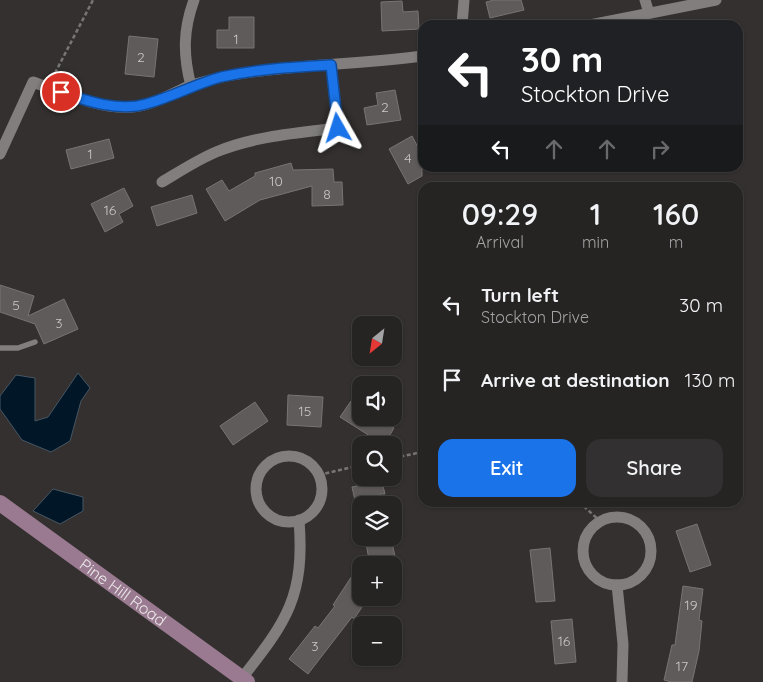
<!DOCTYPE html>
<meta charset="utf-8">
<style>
:root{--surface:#262423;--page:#323030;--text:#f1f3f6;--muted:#a4a4a6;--line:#424141;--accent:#1a73e8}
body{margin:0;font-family:Quicksand,sans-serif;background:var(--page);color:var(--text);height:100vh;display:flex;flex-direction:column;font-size:19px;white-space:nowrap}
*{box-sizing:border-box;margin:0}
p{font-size:16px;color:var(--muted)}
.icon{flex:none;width:28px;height:28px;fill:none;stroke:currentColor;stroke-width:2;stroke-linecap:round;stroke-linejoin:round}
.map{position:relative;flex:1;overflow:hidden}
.side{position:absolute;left:418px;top:182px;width:325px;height:325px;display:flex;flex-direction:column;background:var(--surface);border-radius:15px;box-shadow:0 1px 4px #0004,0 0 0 1px var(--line)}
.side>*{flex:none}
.top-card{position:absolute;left:418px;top:20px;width:325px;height:152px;border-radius:15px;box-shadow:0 1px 4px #0004,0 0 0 1px var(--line);background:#202124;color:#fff;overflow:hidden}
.needle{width:32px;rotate:210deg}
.fabs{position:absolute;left:352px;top:316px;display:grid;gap:10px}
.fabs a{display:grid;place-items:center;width:50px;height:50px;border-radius:10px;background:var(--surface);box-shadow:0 1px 4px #0004,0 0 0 1px var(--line);font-size:25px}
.pin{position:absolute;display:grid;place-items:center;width:42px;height:42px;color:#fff;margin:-21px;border:2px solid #fff;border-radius:50%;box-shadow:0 1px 5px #0007}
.me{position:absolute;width:55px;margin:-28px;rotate:354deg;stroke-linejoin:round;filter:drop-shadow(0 0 4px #0008)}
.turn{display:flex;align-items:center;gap:18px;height:105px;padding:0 20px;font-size:22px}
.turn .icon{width:65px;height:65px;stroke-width:2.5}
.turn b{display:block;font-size:35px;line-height:42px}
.lanes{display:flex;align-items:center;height:48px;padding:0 20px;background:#0003;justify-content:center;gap:25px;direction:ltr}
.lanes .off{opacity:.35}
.eta{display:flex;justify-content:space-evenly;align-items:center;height:85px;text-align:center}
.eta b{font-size:30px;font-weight:600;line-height:35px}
.action{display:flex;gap:10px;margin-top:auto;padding:10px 20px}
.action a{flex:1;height:58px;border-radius:15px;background:var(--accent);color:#fff;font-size:20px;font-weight:600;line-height:58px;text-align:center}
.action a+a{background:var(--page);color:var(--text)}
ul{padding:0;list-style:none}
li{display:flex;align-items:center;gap:15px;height:75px;padding:0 20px}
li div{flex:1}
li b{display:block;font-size:19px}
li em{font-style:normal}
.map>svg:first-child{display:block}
</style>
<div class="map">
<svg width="763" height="682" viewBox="0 0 763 682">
<rect width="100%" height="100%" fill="#33302f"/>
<g fill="#011728" stroke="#475662">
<path d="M78,373L90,388L81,401L70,441L51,452L22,440L0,409V396L16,375L35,378V421L48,417Z"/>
<path d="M53,489L83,497V511L60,524L33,511Z"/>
</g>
<g fill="#5f5b5a" stroke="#777473">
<path d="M494,0H521L524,10L490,18L486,2Z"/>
<path d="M402,1L403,12L418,11L419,29L382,31L381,2Z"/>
<path d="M229,17H254V48H217V30H229Z"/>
<path d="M129,36L158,39L154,77L125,74Z"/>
<path d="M395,90L401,120L367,125L364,108L378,105L376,93Z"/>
<path d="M412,136L419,149L422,147V176L408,184L389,149Z"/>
<path d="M109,139L114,158L71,169L66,150Z"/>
<path d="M291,163L293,170L333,169L334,182H342L343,205L312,206V186L260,200L225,221L206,189L222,180L229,191L255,176V173Z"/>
<path d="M124,188L133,206L119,214L123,222L105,232L91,204Z"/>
<path d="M192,195L197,213L157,226L151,207Z"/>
<path d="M0,285L34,296L28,316L64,299L78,329L44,344L35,324L0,312Z"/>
<path d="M288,395L323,397L321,427L287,425Z"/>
<path d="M351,401L361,407V418H378L394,428L384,445L340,417Z"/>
<path d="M255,402L268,421L233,445L220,426Z"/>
<path d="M356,478H374L375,483L382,482L385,494H380L382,505H356L352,487L357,486Z"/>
<path d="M697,524L711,565L690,572L676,531Z"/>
<path d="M365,538H391L396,561L370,565Z"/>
<path d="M550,548L555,601L536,602L530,550Z"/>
<path d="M361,562V598H368L354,619L352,617L308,674L289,659L315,626L318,628L335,606L333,605Z"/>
<path d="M683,586L703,589L699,620L702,621L699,651L692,682H671L664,680L672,645H675Z"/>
<path d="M572,619L576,662L555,664L551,621Z"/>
</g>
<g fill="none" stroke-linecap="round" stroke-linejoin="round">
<g stroke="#787575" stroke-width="2.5" stroke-dasharray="4 2.5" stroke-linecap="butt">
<path d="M55,73L93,0"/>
<path d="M394,458L422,452"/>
<path d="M319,475L361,465"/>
<path d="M579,502L600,521"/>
</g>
<path stroke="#817e7d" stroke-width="5.5" d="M0,348H18L35,342"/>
<g stroke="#817e7d" stroke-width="11">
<path d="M645,0L649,13"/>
<path d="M462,25L464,0"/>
<path d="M590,25L716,0"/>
<path d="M191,86C183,55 183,30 194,0"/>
<path d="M0,154L33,82C64,93 99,109 132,107C153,105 171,94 189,86C201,82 214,79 226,76C291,64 357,65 422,56"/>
<path d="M162,182C179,172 197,160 216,152C255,136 297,133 338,128L331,65"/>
<circle cx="289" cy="489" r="33"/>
<circle cx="617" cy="551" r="34"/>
<path d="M617,585L623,644L622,682"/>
<path d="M242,678C287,621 305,596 299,520"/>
</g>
<path stroke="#9a7a90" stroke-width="16" id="s1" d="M0,503L247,682"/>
</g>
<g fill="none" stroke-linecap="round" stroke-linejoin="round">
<defs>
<path id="route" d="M61,92C86,101 119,112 146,104C172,97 195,84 221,77C257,69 294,67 331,65L338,128"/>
</defs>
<use href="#route" stroke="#114b97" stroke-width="12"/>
<use href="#route" stroke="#1a73e8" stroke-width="9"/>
</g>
<g text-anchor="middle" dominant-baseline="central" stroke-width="5" stroke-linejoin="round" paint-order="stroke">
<g font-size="14" fill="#c8c6c5">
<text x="236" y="39">1</text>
<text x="141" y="57">2</text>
<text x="385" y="107">2</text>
<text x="90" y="154">1</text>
<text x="408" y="158">4</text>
<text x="276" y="181">10</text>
<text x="327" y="194">8</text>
<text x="110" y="210">16</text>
<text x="16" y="305">5</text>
<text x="59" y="323">3</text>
<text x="305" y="411">15</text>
<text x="691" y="605">19</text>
<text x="564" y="641">16</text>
<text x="315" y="646">3</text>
<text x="682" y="666">17</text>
</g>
<g font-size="16" fill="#ebe9e9" stroke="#1a1818">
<text stroke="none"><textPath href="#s1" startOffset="152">Pine Hill Road</textPath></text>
</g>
</g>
</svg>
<div class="fabs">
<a><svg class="needle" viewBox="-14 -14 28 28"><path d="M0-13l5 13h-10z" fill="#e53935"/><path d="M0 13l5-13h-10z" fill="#a4a4a6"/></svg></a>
<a><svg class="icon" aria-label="sound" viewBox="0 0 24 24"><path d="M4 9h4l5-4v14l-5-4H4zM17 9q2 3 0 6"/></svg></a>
<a><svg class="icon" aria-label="search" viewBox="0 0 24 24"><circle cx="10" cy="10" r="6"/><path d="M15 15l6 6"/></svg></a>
<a><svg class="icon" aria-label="layers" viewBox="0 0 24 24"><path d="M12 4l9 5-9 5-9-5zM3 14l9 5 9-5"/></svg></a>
<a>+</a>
<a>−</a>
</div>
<div class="pin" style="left:61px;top:92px;background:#d93025"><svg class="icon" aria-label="arrive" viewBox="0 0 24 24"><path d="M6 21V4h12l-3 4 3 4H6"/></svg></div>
<svg class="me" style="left:338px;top:128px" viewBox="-20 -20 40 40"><path d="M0-17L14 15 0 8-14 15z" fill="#1a73e8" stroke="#fff" stroke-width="4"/></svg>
<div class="top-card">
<div class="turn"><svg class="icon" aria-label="left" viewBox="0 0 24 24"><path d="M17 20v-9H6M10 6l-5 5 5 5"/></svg><div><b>30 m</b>Stockton Drive</div></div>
<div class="lanes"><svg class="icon" aria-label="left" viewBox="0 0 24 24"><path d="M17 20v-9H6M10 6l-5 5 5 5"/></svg><svg class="icon off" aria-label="ahead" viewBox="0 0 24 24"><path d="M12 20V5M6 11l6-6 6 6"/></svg><svg class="icon off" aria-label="ahead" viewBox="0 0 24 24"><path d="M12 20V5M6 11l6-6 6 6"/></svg><svg class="icon off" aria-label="right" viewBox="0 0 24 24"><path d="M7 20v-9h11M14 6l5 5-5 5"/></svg></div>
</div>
<section class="side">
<div class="eta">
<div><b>09:29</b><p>Arrival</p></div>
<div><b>1</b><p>min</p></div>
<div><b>160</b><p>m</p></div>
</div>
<ul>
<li><svg class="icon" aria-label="left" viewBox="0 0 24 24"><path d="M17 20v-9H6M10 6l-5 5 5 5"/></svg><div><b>Turn left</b><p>Stockton Drive</p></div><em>30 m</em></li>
<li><svg class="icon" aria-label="arrive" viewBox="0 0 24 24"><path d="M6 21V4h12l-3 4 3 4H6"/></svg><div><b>Arrive at destination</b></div><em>130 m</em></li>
</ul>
<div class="action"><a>Exit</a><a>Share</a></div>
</section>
</div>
